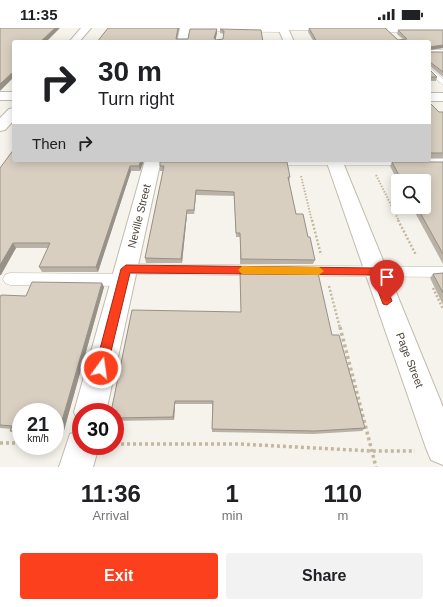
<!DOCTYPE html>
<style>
:root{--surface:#fff;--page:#f2f2f2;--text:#202124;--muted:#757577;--accent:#fc3f1d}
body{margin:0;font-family:Arial,sans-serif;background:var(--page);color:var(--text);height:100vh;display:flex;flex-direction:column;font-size:15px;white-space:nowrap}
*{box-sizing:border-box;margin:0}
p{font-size:13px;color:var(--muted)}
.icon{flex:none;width:22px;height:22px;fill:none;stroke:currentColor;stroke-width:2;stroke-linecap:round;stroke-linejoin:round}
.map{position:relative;height:439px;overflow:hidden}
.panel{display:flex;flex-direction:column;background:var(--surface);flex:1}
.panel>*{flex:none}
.hud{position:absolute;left:12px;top:12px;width:419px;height:122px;border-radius:4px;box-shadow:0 2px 10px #0003;background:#fff;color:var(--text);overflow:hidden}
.controls{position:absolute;left:391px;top:146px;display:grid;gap:8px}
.controls a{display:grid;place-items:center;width:40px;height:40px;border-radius:4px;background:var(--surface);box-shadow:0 2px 10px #0003;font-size:20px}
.speed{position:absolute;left:12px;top:375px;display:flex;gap:8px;font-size:20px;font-weight:700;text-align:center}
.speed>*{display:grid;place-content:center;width:52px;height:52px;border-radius:50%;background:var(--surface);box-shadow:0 2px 10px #0003;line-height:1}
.speed small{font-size:10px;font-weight:400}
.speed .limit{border:6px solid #d22;background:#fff;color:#111}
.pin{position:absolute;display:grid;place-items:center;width:34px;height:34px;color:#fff;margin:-41px -17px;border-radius:50% 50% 50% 0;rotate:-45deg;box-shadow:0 0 4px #0007}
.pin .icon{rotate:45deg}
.me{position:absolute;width:44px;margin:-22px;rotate:14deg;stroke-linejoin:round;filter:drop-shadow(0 0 3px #0008)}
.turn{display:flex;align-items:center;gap:14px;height:84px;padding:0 20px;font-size:18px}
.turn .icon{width:52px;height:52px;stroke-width:2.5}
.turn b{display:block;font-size:28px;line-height:34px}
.then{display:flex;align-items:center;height:38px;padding:0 20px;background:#0003;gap:8px;font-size:15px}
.eta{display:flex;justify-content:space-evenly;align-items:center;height:68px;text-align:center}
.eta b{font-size:24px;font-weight:700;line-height:28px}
.cta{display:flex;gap:8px;margin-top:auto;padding:8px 20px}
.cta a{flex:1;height:46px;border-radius:4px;background:var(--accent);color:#fff;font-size:16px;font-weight:700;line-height:46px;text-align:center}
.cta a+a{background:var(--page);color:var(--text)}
.status{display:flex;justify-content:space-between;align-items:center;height:28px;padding:0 20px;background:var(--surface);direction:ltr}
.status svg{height:11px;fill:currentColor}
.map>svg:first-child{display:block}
</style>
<div class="status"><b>11:35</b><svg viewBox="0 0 49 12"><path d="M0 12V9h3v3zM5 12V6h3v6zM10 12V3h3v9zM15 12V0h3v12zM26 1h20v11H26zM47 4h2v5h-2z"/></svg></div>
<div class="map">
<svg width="443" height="439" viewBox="0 0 443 439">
<rect width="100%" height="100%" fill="#f6f3ec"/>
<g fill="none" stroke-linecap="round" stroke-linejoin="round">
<defs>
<g id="lane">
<path d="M185,0H373L370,2H286L284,4L183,3Z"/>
<path d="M443,0V4H388L385,2L388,0Z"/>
<rect x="429" y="22" width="14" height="4"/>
<path d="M429,39L443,51V57L429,45Z"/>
<path d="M429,131H443V137H152L147,134L148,132Z"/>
<path d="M126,236L443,239V249L126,246L121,245L119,241L121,237Z"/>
<path d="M10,245L123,246L128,248L130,252L128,256L123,258L10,257L5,255L3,251L5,247Z"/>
</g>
<g id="street">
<path d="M81,0H91L79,14H69Z"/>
<path d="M180,0H190L187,14H177Z"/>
<path d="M278,0H288L294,14H284Z"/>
<rect x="0" y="64" width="14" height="8"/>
<rect x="429" y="65" width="14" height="8"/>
<path d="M14,80V92L5,102L0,103V90L9,81Z"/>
<path d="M145,132H161L106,384H81V396L79,395L74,384Z"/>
<path d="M326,132H342L443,379V437L431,432L426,420Z"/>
<path d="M81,402V418H99L93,439H59L70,406Z"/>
</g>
</defs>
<use href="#lane" stroke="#c2bbae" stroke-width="1"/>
<use href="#street" stroke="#c2bbae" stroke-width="2"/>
<g stroke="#c4b79f" stroke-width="2" stroke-dasharray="1.5 1.5" stroke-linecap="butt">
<path d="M376,147L399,193"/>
<path d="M301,148L312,193"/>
</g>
<g stroke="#c4b79f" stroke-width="2.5" stroke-dasharray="2 2" stroke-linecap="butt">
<path d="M312,192L321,227"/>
<path d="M398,192L416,227"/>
<path d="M329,258L340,300"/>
<path d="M433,260L443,281"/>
</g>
<g stroke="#c4b79f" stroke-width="3.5" stroke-dasharray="3 3" stroke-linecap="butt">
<path d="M340,299L376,439"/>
<path d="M0,415H21"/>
<path d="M115,416H239L372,423H415"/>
</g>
<use href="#lane" fill="#fff" fill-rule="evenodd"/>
<use href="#street" fill="#fff" fill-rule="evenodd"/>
</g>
<g fill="#bab2a6">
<path d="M108,0H179L177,11H188L217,1V5L215,11L216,12L223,11L224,6L220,5V1L263,14H97Z"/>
<path d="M309,0H385L398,12L403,11L397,6L398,2H443V20L430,22V24H443V49L430,38L429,41L437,49L436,53H429V14H314L308,4Z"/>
<path d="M429,74L439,84H443V130H429Z"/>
<path d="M144,132L140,143H131L98,244H42L39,239L48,220H16L0,247V140Z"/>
<path d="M160,134L290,149L289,154L296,186L308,209L315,232L313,236H240V209H236L234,168L196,167L194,186H187L182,235H146L145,230L163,143H160Z"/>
<path d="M392,134H443V236L412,179H424V153H398V154L390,138Z"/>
<path d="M240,244L332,307L365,400L362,403L313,406L212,404V376H175L174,392L115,393V384L241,284Z"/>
<path d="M443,245V277L430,250L433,246Z"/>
<path d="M104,259L63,406H55V384H21V406H15L10,403L11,401L0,400V269L26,268Z"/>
</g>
<g fill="#979187">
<path d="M55,0H60L46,14H40Z"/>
<path d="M178,0H179L176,14V11Z"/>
<path d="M217,1V5L215,14L214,10Z"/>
<path d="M443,17V20L429,22V19Z"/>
<path d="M14,43V49L0,63V56Z"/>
<path d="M141,132H144L140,143L139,138Z"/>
<path d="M130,138L131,143L98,244L96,239Z"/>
<path d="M196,162V167L194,186V182Z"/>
<path d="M187,182V186L182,235L181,231Z"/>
<path d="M13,215L16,220L1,247H0V237Z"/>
<path d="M102,255L104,259L63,406L59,403Z"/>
<path d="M175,373V376L174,392L173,389Z"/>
</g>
<g fill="#d8cfc1" stroke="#979187">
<path d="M0,0H55L40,14H14V43L0,56Z"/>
<path d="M108,0H178L176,11H188L190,1H217L214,10L216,12L223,11L224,3L220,1L261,2L263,14H97Z"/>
<path d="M309,0H385L398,12L407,11L398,2H443V17L429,19V14H317Z"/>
<path d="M429,19L430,24H443V44L430,34L429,41L437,49H429Z"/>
<path d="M429,74L439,84H443V125H429Z"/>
<path d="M14,121V132H141L139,138H130L96,239H39L50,215H13L0,237V140Z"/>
<path d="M160,134H287L290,149H288L296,186H303L308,209H310L315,232L241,231L240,205H236L234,164L196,162L194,182H187L181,231L145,230L164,138H160Z"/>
<path d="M392,134H443V226L417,179H424V153H402Z"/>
<path d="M240,244L318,245L332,307H339L365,400L315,403L212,401L213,373H175L173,389L115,390V384H111L132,282L241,284Z"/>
<path d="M443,245V265L433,246Z"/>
<path d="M32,254L102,255L59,403H55V384H21V403H10L12,398L0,397V269L1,267L26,268Z"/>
</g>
<path fill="#fc3f1d" stroke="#a42913" d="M126,237L376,240L381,244L392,273L387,277L383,276L372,247L130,245L107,340L105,344L101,346L97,344L95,340L121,241Z"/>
<path fill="#f59e0b" d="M242,238L319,239L324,243L319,247L242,246L238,242Z"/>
<g text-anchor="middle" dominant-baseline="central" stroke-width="3.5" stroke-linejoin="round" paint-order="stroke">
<g font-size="11" fill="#4b4439" stroke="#fff">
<text transform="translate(139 188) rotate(-76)">Neville Street</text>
<text transform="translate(410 332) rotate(69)">Page Street</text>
</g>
</g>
</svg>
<div class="controls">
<a><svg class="icon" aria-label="search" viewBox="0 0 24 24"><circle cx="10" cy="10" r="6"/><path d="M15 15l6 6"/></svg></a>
</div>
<div class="speed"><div>21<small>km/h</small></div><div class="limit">30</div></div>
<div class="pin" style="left:387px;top:273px;background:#d93025"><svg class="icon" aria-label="arrive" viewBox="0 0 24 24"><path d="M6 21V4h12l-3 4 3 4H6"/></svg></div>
<svg class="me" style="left:101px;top:340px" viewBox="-20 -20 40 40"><circle r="17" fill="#fc3f1d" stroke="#fff" stroke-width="3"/><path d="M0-11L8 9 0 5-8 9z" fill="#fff"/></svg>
<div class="hud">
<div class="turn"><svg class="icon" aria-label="right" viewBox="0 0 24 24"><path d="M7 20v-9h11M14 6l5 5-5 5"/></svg><div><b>30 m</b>Turn right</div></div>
<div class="then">Then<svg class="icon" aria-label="right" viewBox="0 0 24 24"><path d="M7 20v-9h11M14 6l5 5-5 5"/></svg></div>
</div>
</div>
<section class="panel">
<div class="eta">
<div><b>11:36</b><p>Arrival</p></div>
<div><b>1</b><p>min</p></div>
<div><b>110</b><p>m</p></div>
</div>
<div class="cta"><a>Exit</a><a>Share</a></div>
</section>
